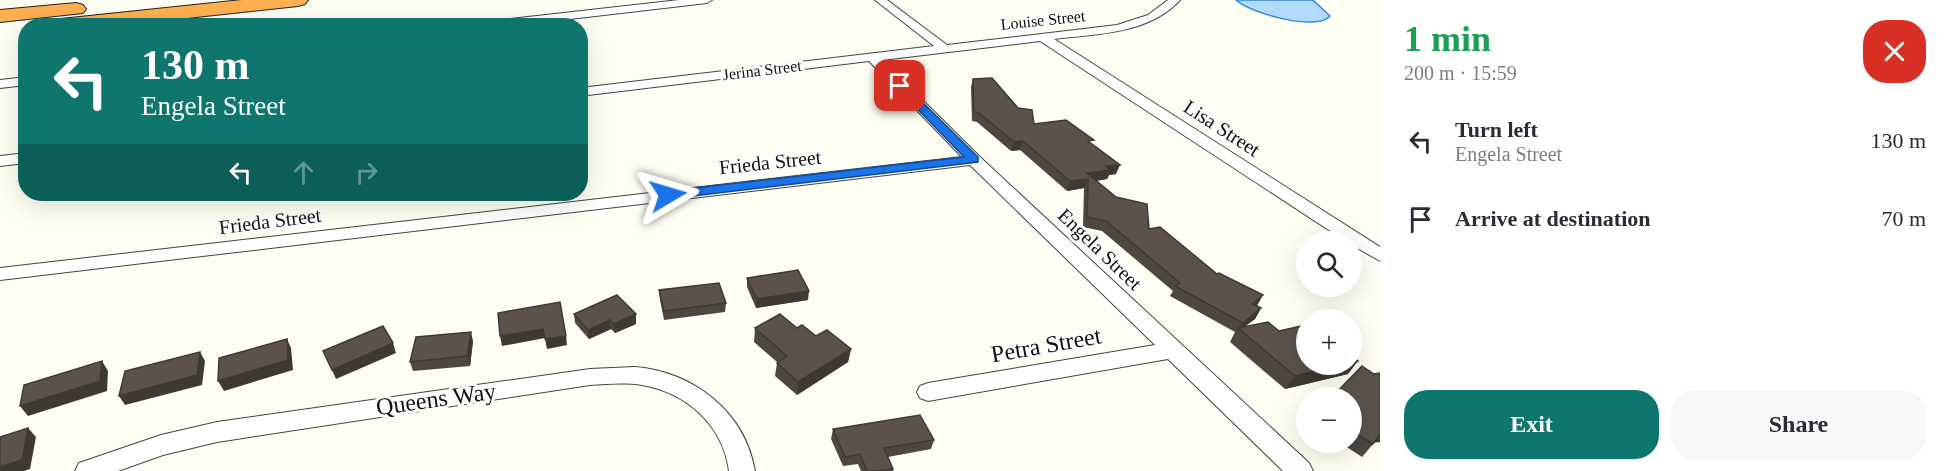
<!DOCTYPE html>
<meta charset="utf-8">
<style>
:root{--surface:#fff;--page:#f7f7f7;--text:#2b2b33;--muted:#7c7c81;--accent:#0f766e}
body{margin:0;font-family:"Times New Roman",serif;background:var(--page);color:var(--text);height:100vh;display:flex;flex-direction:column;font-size:22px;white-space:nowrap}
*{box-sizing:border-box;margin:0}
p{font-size:20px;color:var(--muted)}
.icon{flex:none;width:33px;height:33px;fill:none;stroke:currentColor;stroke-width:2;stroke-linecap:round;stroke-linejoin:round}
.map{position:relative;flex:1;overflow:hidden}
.panel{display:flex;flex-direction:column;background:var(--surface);width:570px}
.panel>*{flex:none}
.top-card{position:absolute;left:18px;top:18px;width:570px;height:183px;border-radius:24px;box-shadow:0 6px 24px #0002;background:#0f766e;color:#fff;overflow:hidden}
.tools{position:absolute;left:1296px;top:231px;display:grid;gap:12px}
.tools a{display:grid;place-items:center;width:66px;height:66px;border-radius:50%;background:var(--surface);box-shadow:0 6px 24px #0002;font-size:30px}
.pin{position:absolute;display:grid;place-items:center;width:51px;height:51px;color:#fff;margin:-26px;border-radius:12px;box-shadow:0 3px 9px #0006}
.me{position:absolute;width:66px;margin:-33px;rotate:83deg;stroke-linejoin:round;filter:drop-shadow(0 0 4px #0008)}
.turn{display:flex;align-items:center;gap:21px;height:126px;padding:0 24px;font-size:27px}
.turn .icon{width:78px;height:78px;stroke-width:2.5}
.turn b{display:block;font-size:42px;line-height:51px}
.lanes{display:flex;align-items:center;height:57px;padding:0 24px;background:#0003;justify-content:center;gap:30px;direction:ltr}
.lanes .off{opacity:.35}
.round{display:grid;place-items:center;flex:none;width:63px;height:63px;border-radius:24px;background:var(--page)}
.head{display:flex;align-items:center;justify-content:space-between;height:102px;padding:0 24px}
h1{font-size:36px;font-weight:700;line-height:45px;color:#1e9e55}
.action{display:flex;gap:12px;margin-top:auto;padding:12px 24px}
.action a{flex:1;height:69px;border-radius:24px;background:var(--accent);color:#fff;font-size:24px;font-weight:700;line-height:69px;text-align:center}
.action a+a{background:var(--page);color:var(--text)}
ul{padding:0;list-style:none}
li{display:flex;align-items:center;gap:18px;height:78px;padding:0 24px}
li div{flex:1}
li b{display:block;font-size:22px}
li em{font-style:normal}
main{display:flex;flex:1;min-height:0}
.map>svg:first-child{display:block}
</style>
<main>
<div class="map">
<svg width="1380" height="471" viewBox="0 0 1380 471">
<rect width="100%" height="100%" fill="#fffef3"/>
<path fill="#b3dafb" stroke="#3488d8" stroke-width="1.5" d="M1236,0H1313L1330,16C1317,32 1250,13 1236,0Z"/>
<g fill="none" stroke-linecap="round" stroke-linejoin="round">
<defs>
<g id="minor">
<path d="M679,0H712L707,3L510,26H471L476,23Z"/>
<path d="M875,0H887L947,45L1117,25L1148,15L1168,0H1180C1149,34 1097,34 1054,39L1380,247V261L1352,245V242H1347L1040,41L882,60L980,157L1309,463L1313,471H1283L1168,359L928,401L920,398L917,392L920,386L928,383L1155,345L970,165L0,280V268L962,157L869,61L580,96V88L934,46Z"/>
<path d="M26,77V85L0,88V80Z"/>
<path d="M26,153V163L0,166V156Z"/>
<path d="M635,367C694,372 745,412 755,471H729C723,425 687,393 642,385C625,382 607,384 590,385L217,442L163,455L118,471H75L79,463L161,435L217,422L590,369Z"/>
</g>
<g id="motorway">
<path d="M242,0H308L305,4L298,6L114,26H41L44,22L51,20Z"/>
<path d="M76,3L83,5L86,9L83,13L0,22V10Z"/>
</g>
</defs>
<use href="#minor" stroke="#434343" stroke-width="2"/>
<use href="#motorway" stroke="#212121" stroke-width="2"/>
<use href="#minor" fill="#fff" fill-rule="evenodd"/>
<use href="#motorway" fill="#ffb051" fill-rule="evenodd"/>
</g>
<g fill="#4d4740">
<path d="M973,79L1018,108L1034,124L1092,144L1116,174L1109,175L1107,179L1096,181L1149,229L1261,308L1255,319L1244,327L1279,331L1348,374L1285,389L1230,342L1235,332L1170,296L1173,291L1102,231L1083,227L1084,188L1067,191L1020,150L1011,151L977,122L972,121L971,87Z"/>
<path d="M747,278L808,300L756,308L747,287Z"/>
<path d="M659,290L726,303L725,312L664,320L660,300Z"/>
<path d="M574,314H636V324L615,333L611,329L589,339L575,323Z"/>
<path d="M755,328H797L851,349L848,362L797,395L775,376L777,363V362L754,342Z"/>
<path d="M473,341L470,366L413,371L410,362Z"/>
<path d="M1352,398L1374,443L1362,457L1339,442H1352Z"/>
<path d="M833,429L934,440L931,449L888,457L893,469V471H861L858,464L843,466L831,439Z"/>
</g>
<g fill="#3f3934">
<path d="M1023,141L1020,150L1011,151L1014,142Z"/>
<path d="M1120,165L1116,174L1109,175L1107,179L1088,182V179L1084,188L1067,191L1070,181L1087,173L1106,166Z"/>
<path d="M809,291L808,300L756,308L757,299Z"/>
<path d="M1263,295L1257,306L1246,314L1252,304Z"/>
<path d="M1261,308L1255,319L1240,330L1239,329L1243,323Z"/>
<path d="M636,314V324L615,333L614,324Z"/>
<path d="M610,320L611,329L589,339L588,330Z"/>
<path d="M543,329L545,338L502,346L500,336Z"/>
<path d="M471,332L473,341L470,366L467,356Z"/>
<path d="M566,336L567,345L547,349L545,339Z"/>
<path d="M287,339L291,348L293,370L224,391L218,381Z"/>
<path d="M393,343L396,353L336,379L332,370Z"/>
<path d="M851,349L848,362L797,395L798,382Z"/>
<path d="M200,352L205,361L202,385L125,405L119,396Z"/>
<path d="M102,361L108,371L107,391L28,416L20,406Z"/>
<path d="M1358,361L1348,374L1285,389L1295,376L1343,364H1352V363Z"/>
<path d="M28,428L36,437L30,469L24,471H0V467Z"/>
<path d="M1380,434V442L1372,443Z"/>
</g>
<g fill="#5a524b" stroke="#3f3934" stroke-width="1.5">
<path d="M992,78L1018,108L1032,110L1034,124L1066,120L1094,140L1088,141L1120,165L1106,166L1111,170L1087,173L1116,197L1147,204L1149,229L1160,227L1217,274L1219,273L1263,295L1252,304L1261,308L1243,323L1175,286L1180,283L1106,221L1087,217L1088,179L1070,181L1023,141L1014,142L979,113L974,112L973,79Z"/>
<path d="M798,270L809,291L757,299L747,278Z"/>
<path d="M719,283L726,303L664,311L659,290Z"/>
<path d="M617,295L636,314L614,324L610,320L588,330L574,314Z"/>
<path d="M560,302L566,336L545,339L543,329L500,336L498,313Z"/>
<path d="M780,314L797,328L802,325L816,336L827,330L851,349L798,382L777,363L787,356L755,328Z"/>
<path d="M1268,322L1279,331L1306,325V364H1343L1295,376L1238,328Z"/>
<path d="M383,326L393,343L332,370L323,351Z"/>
<path d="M471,332L467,356L410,362L416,337Z"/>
<path d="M287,339L288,360L218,381L219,358Z"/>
<path d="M200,352L197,375L119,396L125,371Z"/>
<path d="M1352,356L1358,361L1352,363Z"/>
<path d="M102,361L100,381L20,406L24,385Z"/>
<path d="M1362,366L1374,374L1380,373V434L1373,444L1352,431V398H1331Z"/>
<path d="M920,415L934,440L884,448L893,469L879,471H867L860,454L845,457L833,429Z"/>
<path d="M28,428L22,460L0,467V437Z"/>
</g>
<path fill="#1a73e8" stroke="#114b97" stroke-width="1.5" d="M897,84H904L978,157V162L668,199L662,195L668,191L964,157L897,88Z"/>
<g text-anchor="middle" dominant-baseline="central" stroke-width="6" stroke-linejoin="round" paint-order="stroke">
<g font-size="16" fill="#101010" stroke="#fff">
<text transform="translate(1043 20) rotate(-6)">Louise Street</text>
<text transform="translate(762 70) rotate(-7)">Jerina Street</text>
</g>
<g font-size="20" fill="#101010" stroke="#fff">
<text transform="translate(1222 128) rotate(33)">Lisa Street</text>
<text transform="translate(770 162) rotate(-6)">Frieda Street</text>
<text transform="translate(270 221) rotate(-7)">Frieda Street</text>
<text transform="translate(1100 249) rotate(44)">Engela Street</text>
</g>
<g font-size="24" fill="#101010" stroke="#fff">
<text transform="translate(1046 345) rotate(-10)">Petra Street</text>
<text transform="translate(436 399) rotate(-8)">Queens Way</text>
</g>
</g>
</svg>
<div class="tools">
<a><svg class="icon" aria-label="search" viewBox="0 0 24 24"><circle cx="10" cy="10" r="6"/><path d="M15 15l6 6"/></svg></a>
<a>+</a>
<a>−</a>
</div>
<div class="pin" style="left:900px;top:86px;background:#d93025"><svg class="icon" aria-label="arrive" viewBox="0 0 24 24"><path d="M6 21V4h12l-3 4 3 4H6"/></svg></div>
<svg class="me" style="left:668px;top:195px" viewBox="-20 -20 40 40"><path d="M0-17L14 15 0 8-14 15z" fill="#1a73e8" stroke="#fff" stroke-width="4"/></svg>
<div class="top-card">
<div class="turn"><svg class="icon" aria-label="left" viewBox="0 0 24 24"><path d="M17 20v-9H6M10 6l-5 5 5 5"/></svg><div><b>130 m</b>Engela Street</div></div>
<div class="lanes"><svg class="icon" aria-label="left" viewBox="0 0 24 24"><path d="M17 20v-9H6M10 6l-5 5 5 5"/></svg><svg class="icon off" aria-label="ahead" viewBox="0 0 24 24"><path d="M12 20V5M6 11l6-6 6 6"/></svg><svg class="icon off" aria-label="right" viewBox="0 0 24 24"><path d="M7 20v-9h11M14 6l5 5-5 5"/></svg></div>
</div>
</div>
<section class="panel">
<div class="head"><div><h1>1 min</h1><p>200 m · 15:59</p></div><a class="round" style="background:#d93025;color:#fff"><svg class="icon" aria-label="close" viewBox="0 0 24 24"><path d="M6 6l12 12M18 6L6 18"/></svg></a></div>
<ul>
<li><svg class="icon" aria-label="left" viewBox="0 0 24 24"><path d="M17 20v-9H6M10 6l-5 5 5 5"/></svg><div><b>Turn left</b><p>Engela Street</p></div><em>130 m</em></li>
<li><svg class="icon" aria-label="arrive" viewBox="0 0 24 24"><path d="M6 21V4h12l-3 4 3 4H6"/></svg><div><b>Arrive at destination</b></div><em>70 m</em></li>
</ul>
<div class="action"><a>Exit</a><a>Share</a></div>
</section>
</main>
